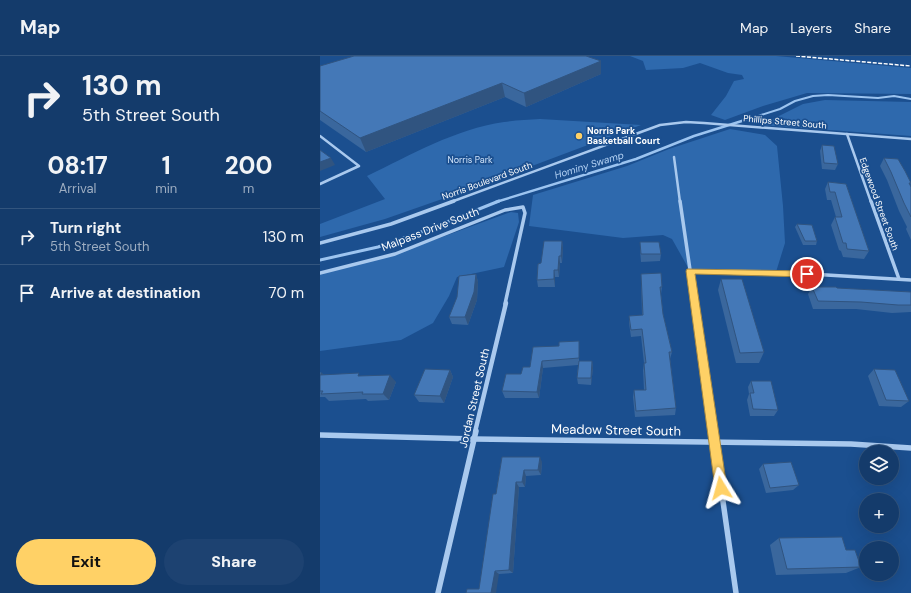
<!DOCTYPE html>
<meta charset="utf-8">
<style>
:root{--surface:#143b6b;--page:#1d4271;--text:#f1f3f6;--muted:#9dadc1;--line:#33557e;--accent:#ffd166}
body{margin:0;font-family:"DM Sans",sans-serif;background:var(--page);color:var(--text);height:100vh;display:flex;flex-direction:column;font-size:15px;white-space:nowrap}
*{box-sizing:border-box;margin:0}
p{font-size:13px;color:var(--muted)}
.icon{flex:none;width:22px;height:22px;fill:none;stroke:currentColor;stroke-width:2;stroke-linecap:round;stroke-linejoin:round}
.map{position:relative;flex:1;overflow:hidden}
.side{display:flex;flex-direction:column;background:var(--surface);width:320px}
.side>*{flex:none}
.guide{background:#143b6b;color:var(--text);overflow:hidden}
.tools{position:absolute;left:539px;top:389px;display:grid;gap:8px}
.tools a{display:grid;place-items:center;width:40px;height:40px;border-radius:50%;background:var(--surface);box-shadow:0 4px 16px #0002,0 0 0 1px var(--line);font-size:20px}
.pin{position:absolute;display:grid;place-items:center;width:34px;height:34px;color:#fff;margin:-17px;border:2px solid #fff;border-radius:50%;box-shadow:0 1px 4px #0007}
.me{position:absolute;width:44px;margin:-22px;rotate:352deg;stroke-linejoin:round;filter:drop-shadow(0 0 3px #0008)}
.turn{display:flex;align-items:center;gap:14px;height:84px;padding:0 16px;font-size:18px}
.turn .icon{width:52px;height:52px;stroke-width:2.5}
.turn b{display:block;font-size:28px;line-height:34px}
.eta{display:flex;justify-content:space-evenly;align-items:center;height:68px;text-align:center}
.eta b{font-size:24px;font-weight:800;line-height:28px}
.cta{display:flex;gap:8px;margin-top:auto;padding:8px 16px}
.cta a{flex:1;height:46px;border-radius:24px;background:var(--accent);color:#111;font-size:16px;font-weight:800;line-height:46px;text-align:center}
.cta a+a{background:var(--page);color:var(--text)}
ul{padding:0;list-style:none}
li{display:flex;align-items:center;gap:12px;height:56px;padding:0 16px;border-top:1px solid var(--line)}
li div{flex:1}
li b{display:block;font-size:15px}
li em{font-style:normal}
header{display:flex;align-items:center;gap:24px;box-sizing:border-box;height:56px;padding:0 20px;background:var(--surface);border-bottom:1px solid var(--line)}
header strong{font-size:19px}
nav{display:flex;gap:22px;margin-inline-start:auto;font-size:14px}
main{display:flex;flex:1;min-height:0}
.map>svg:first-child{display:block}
</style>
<header>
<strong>Map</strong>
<nav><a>Map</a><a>Layers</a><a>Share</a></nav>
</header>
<main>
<section class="side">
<div class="guide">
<div class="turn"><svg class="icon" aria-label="right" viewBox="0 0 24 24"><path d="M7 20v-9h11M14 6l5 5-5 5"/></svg><div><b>130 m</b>5th Street South</div></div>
</div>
<div class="eta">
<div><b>08:17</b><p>Arrival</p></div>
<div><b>1</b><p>min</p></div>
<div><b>200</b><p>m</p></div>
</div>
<ul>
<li><svg class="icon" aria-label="right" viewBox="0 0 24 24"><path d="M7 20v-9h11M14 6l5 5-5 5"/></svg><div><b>Turn right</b><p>5th Street South</p></div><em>130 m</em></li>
<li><svg class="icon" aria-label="arrive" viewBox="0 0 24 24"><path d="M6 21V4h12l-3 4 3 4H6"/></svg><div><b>Arrive at destination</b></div><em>70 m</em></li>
</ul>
<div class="cta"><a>Exit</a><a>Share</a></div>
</section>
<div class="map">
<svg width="591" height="537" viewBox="0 0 591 537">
<rect width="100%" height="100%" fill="#1b4f8f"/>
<g fill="#2e69ad">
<path d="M310,0H456L591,12V38L487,37L443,50L405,64L391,59L406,40L414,25L424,23L422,19L408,17L380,7L363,12L326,14L323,5Z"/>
<path d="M505,44L591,46V80L441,69L483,48Z"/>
<path d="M220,63L321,69L145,135L65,163L0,181V168L65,143L47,120C91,99 135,73 184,66C196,64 208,64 220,63Z"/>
<path d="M410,73L445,79L457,90L463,150L465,187L456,216L370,215L352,183L343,179L303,182L209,170L213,139L307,110L349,93Z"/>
<path d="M191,156L198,157L199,166L184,211L137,221L129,240L113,267L81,284L0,295V217L81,196Z"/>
</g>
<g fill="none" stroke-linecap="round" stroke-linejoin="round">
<path stroke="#9cc4f0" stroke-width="2" d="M422,65L460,53L475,45L493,40L508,39L558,42L574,40L591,43"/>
<path stroke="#9cc4f0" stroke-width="2.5" d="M176,146L316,103L374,80L425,64"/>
<path stroke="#9cc4f0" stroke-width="3" d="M0,204L58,191L107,174L179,145"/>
<g stroke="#a9c9ee" stroke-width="2.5">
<path d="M527,78L551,146"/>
<path d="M0,80L39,110L0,128"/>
<path d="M354,101L360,146"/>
<path d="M131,146L340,69L366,66L384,67L591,83"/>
</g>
<g stroke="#a9c9ee" stroke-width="3.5">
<path d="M360,145L375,248"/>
<path d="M551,145L579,223"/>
<path d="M0,187L71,168L134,145"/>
<path d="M370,215L456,216L591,224"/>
<path d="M0,217L75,198L185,154L203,151L205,157L185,248"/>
</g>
<g stroke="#a9c9ee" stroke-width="4.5">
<path d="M375,247L393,376"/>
<path d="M155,376L186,247"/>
</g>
<g stroke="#a9c9ee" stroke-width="5.5">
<path d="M393,375L416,537"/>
<path d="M0,379L154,383L531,388L591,392"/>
<path d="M118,537L156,375"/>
</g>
<path stroke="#fff" stroke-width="1.5" stroke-dasharray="4 1.5" stroke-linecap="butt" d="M476,0L591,10"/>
</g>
<g fill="#3a679d">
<path d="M281,5V18L206,51L185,41L46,96L0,64V10Z"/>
<path d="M502,89L518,108L515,114L502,113L500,95Z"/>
<path d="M564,102L591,127L590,129L591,131V184L586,173L587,171L579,155L567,124L560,110Z"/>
<path d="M508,126L526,128L549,195L544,203L523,201L521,195L519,194L511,169L515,161H516L511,144H507L505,133Z"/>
<path d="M477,168L497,185L496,189H483L475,171Z"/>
<path d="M242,185L243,192L242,207H240L239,221H235V231H218L217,224L221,207Z"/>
<path d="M320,186L341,198L340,205L321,206L320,194Z"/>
<path d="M156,218L158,226L157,244L148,269L132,268L129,261Z"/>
<path d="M321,218L342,231L341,238L343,258L352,296L350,303L356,352L355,359L315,361L313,341L314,334H324L323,314L324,307L321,280L311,281L309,267V260L322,259L321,225Z"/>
<path d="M401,223L444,296L439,307H416L398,234Z"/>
<path d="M492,231L591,236V256L572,257L536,253H493L488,238Z"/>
<path d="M259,285V305H272L273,312L271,329L258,328L257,322L258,309L223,312L219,342H185L182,335L210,311L239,290Z"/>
<path d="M554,313L589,345L581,351L559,350L548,320Z"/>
<path d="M130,314L133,321L124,347L99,346L94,339Z"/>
<path d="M0,316L4,319L41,320L76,326L69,344L48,345L46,343L9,345L5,341H0Z"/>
<path d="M431,325L458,354L454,360H430L427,344L429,338L428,331Z"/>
<path d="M182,401L222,406L221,419L206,420L205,431H199L193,517L179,518L159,533L176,438Z"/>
<path d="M443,408L479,429L473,434L446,437L439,413Z"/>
<path d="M459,482L526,494L541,511L526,517L456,519L450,489Z"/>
</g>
<g fill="#305480">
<path d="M281,5V18L206,51L204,37Z"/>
<path d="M182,27L185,41L46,96L40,82Z"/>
<path d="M11,102L15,109L0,115V106Z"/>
<path d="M242,185L243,192L242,207L241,200Z"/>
<path d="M239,200L240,207L239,221L238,214Z"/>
<path d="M234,214L235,221V231L234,223Z"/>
<path d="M156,218L158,226L157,244L148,269L145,261Z"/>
<path d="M222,305L223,312L219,342L217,336Z"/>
<path d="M272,305L273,312L271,329V322Z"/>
<path d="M130,314L133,321L124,347L120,340Z"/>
<path d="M1,316L8,323L0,321Z"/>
<path d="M70,319L76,326L69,344L63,338Z"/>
<path d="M220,401L222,406L221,419L218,414Z"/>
<path d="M204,414L206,420L205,431L202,426Z"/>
<path d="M196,426L199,431L193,517L189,514Z"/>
<path d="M175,515L179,518L176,537H171Z"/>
</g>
<g fill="#4478b7" stroke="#305480">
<path d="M34,0H266L281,5L204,37L182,27L40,82L0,55V10Z"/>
<path d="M502,89L514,90L518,108L504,107Z"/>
<path d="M0,94L11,102L0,106Z"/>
<path d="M564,102L578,103L585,115L591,127H589L591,131V161L584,147L571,116Z"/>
<path d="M508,126L526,128L549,195L527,193L526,187H523L515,161H522L515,136H510Z"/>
<path d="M477,168L492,169L497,185H485Z"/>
<path d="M224,185H242L241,200H239L238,214H234V223L217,224L218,208L221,207Z"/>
<path d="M320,186H339L341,198H321Z"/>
<path d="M341,217L342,231H340L343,258L352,296H349L356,352L316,355L314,334H326L324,307H326L322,273L311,274L309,260L323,259L321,218Z"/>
<path d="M156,218L154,236L145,261H129L137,241L139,220Z"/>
<path d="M401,223H422L444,296L420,297Z"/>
<path d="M492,231H516L517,232L591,236V249H578L541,246L498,245Z"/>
<path d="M259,285V302L222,305L217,336L182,335L186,318H201L203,311H210L213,291L239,290V286Z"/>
<path d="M259,305H272L271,322H257Z"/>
<path d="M105,313L130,314L120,340L94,339Z"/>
<path d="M554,313L575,314L589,345L566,344Z"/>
<path d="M39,317L38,320L70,319L63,338H42L43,336L1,338L3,335H0V319Z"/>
<path d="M431,325H451L458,354L433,353L430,337H434Z"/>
<path d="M182,401H220L218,414H204L202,426H196L189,514L175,515L171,537H146L147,533H159L173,438H176Z"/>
<path d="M471,406L479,429L450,432L443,408Z"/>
<path d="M522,481L526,494H535L541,511L467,513L459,482Z"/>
</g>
<path fill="#ffd166" stroke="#a68842" d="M367,213L487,215L491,218L487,221L375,218L407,432L405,436L401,438L397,436L395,432L366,215Z"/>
<circle fill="#ffd166" stroke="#1b4f8f" stroke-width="1.5" cx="259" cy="80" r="4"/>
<g text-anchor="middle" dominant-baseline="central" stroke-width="3.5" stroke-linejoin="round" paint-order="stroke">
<g font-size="9" fill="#fff" stroke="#1b4f8f">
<text transform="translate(465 66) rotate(5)">Phillips Street South</text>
<text transform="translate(167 125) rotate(-20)">Norris Boulevard South</text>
<text transform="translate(559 148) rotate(70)">Edgewood Street South</text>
</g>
<g font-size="9" font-weight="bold" fill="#fff" stroke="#1b4f8f" text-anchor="start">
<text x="267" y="75">Norris Park<tspan x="267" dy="10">Basketball Court</tspan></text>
</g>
<g font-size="9" fill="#cfe3fa" stroke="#1b4f8f">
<text x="150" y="104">Norris Park</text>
</g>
<g font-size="10" font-style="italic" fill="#b5d3f5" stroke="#1b4f8f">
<text transform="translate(269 109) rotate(-17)">Hominy Swamp</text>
</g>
<g font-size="11" fill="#fff" stroke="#1b4f8f">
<text transform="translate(110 173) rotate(-21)">Malpass Drive South</text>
<text transform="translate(154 342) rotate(-77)">Jordan Street South</text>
</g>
<g font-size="13" fill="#fff" stroke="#1b4f8f">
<text transform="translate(296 374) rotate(1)">Meadow Street South</text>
</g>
</g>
</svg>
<div class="tools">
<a><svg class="icon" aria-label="layers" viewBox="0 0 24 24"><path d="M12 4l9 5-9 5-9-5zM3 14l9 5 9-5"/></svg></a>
<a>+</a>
<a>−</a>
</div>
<div class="pin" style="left:487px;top:218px;background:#d93025"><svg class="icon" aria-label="arrive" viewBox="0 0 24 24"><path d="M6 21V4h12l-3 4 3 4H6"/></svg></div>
<svg class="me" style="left:401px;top:432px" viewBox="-20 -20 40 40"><path d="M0-17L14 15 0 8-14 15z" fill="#ffd166" stroke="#fff" stroke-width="4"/></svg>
</div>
</main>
